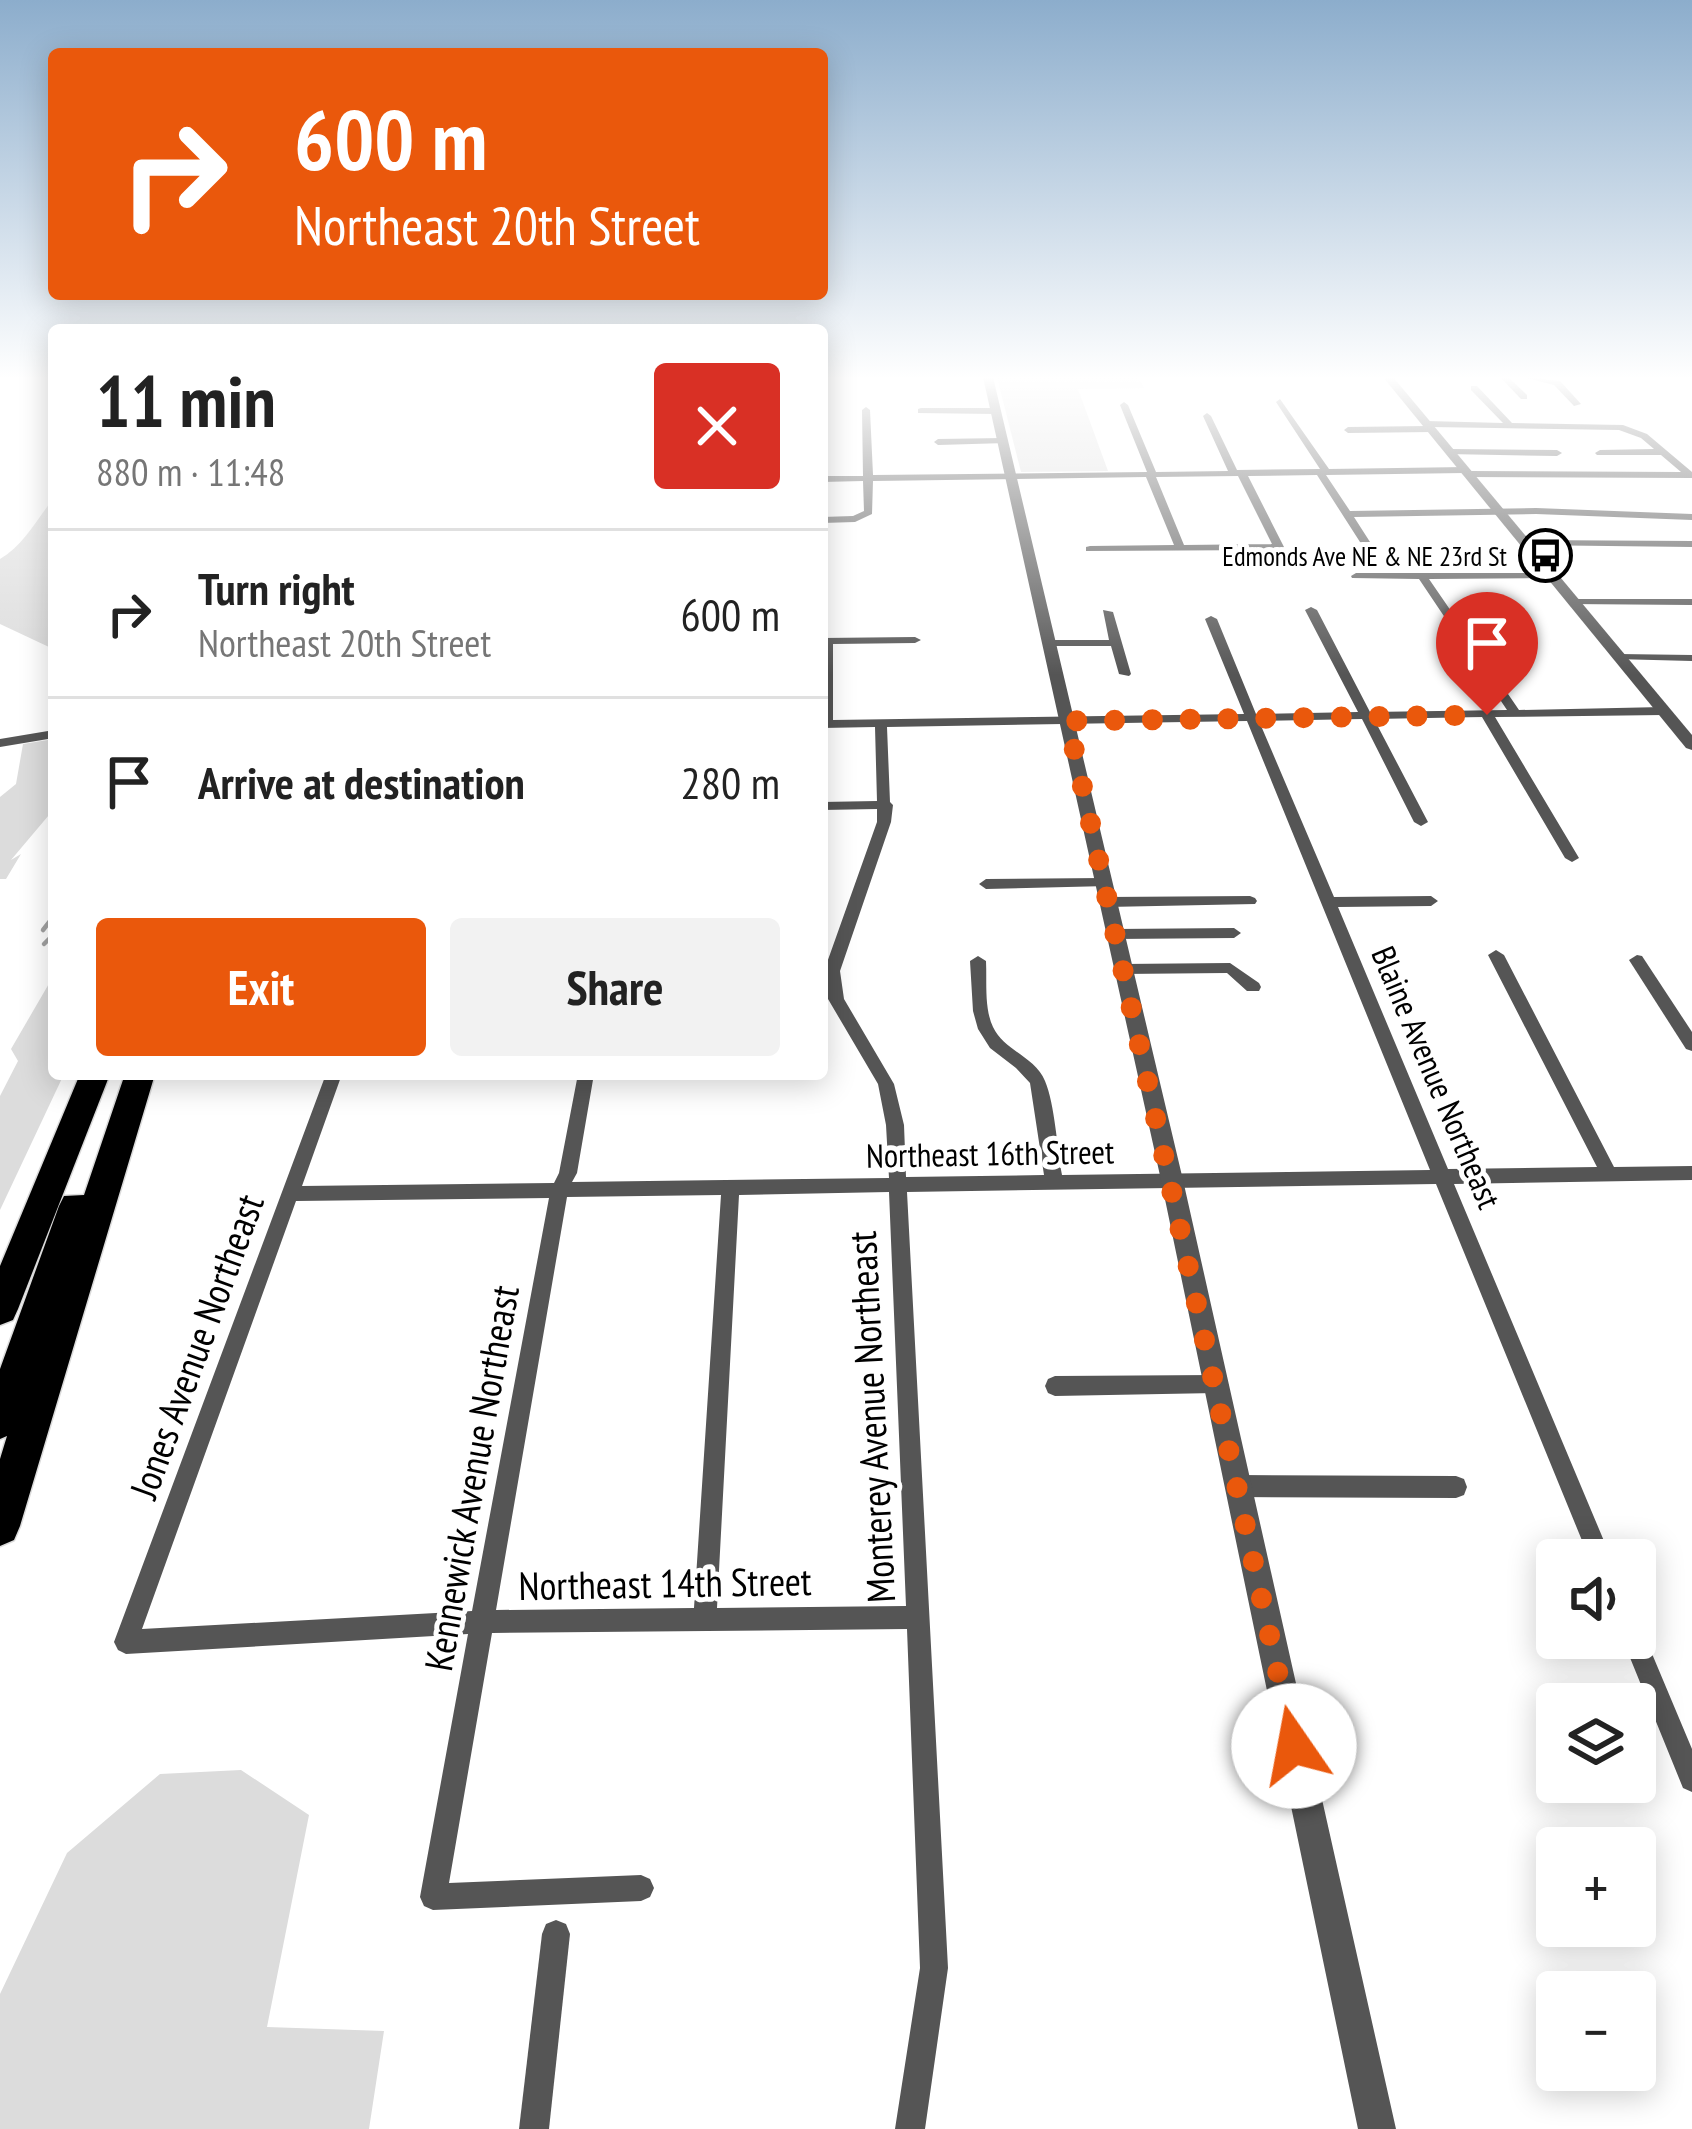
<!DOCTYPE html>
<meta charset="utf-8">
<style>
:root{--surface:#fff;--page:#f2f2f2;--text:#222;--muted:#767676;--line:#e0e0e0;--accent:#ea580c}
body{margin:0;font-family:"PT Sans Narrow",sans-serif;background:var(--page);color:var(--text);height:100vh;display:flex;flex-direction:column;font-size:45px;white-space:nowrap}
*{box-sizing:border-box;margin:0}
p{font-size:39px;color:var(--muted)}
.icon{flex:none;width:66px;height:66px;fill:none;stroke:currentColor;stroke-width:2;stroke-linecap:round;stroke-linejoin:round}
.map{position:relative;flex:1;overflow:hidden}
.side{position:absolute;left:48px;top:324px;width:780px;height:756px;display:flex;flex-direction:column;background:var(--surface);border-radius:12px;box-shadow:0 6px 30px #0003}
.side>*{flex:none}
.banner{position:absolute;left:48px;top:48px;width:780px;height:252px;border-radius:12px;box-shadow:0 6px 30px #0003;background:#ea580c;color:#fff;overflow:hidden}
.buttons{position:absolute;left:1536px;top:1539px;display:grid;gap:24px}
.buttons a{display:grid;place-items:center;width:120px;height:120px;border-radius:12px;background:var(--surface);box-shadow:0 6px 30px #0003;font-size:60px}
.pin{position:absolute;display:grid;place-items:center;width:102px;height:102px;color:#fff;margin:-123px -51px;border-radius:50% 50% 50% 0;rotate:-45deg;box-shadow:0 0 12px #0007}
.pin .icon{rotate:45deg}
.me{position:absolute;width:132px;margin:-66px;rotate:348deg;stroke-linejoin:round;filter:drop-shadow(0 0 9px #0008)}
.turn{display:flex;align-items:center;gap:42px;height:252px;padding:0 48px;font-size:54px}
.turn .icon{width:156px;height:156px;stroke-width:2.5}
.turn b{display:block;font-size:84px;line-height:102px}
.round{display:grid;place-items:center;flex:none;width:126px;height:126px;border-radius:12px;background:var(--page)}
.headline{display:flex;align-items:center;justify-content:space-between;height:204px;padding:0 48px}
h1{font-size:72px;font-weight:700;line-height:90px}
.primary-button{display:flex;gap:24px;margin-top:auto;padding:24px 48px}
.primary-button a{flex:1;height:138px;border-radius:12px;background:var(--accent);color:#fff;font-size:48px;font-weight:700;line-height:138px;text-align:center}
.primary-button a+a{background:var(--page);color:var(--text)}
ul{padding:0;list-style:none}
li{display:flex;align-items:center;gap:36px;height:168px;padding:0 48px;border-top:3px solid var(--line)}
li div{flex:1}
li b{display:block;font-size:45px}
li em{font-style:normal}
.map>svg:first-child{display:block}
</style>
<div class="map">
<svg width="1692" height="2129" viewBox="0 0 1692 2129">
<rect width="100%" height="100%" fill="#fff"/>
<g fill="#dcdcdc">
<path d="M997,377H1138L1144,388L1078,389L1108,471L1021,472Z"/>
<path d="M54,498V646L49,647L0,624V559C24,545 36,520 54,498Z"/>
<path d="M54,739V809L11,860L21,854L6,879H0V797L16,784L23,744Z"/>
<path d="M54,975V1074H64L0,1210V1096L18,1061L11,1049Z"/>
<path d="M241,1770L309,1815L267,2027L384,2031L369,2129H0V1994L67,1853L160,1774Z"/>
</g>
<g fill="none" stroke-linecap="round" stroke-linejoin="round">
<g stroke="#a3a3a3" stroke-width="4.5">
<path d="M43,930L54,916"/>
<path d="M44,944L54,934"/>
</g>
<defs>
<g id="motorway">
<path d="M80,1074H110L18,1309L13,1320L0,1325V1266Z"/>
<path d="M125,1074H155L20,1526L14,1540L0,1546V1459L7,1436L0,1439V1369L59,1206L64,1196L84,1195Z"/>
</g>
</defs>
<use href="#motorway" stroke="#dbdbdb" stroke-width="3"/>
<g fill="#555" fill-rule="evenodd">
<path d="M1500,377H1508L1527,395V399H1521Z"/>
<path d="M1523,377L1560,381L1581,404L1574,406L1554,385Z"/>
<path d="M1471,386H1477L1512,423L1623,425L1647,434L1692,472V478L1468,477L1464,473L1326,475L1350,511L1536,508L1692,514V520L1536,514L1354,517L1370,542L1365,545L1360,542L1317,475L1248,476L1284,547L1279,550L1086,551V547L1090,546L1174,545L1146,477L873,481L872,514L855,522L822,523V517L853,516L864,511L863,481L822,482V476H863L862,410L866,407L870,410L873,475L1147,472L1120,405L1124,402L1128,405L1156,472L1228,471L1203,416L1207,413L1211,416L1237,470L1320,469L1276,402L1280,399L1329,469L1465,467L1469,471L1681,472L1661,455H1597L1595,453L1600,450L1654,449L1641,438L1619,430L1432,427L1435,429L1431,432L1348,433L1344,430L1348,427L1426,426L1423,424L1427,421L1503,423L1471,390ZM1238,476L1272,544L1184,545L1156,477Z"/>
<path d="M921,408H996L1000,411L996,414L918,413V409Z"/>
<path d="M1003,438L1007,441L1006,443L938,445L934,442L938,439Z"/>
<path d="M1450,449L1557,450L1562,453L1557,456L1447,454L1445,452Z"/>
<path d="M1525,540L1692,541V547L1521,545V541Z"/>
<path d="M1356,573H1555L1556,575L1551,578L1429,579L1519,710L1663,707L1669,711L1663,715L1495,717L1579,858L1572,862L1565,858L1482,717L1374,719L1428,822L1421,826L1414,822L1362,719L1259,721L1334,897L1431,896L1438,901L1431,906L1338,907L1448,1169L1597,1167L1488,955L1496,950L1504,955L1614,1167L1692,1166V1180L1454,1184L1612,1560H1590L1436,1184L907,1192L948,1968L925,2129H895L920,1968L907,1629L492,1633L449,1883L641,1875L650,1879L654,1888L650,1897L641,1901L433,1910L424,1906L420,1897L468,1634L126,1654L118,1650L114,1642L326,1074H342L302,1186L554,1183L559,1173L578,1074H594L577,1173L572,1182L889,1178L886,1125L878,1084L828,999L824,971L877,822V809L822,810V802L877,801L875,727L822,728V638L915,637L921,640L915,643L833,644V720L1244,714L1205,619L1211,616L1217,619L1256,714L1358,712L1305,610L1311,607L1317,610L1370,712L1507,710L1419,579L1352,578L1351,576ZM1247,721L1430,1170L1062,1175C1057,1148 1055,1105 1045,1081C1035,1056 1004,1051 993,1027C984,1008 987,982 986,961L978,956L970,961L973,1011L978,1029L990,1048L1016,1068L1030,1083L1044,1175L906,1177L904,1125L894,1084L844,999L840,971L891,822L893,805L890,802L887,727ZM889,1192L906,1606L717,1608L739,1195ZM721,1195L694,1608L496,1610L567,1197ZM549,1198L472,1611L142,1629L296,1201Z"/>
<path d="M1573,599H1692V605L1569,604L1568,602Z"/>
<path d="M1103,610L1113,612L1131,674L1129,676L1119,674L1111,646H1050L1044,643L1050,640H1109Z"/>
<path d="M1619,654L1692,655V661L1615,659V655Z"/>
<path d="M54,730V738L0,747V739Z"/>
<path d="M1103,878L1110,883L1108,886L986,889L979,884L986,879Z"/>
<path d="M1250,896L1255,898L1257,901L1255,904L1107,907L1100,902L1107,897Z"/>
<path d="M1234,928L1241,933L1234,938L1115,939L1108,934L1115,929Z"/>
<path d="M1637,955L1642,956L1692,1032V1051L1686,1049L1629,960Z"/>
<path d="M1230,963L1259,983L1261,987L1259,991H1247L1227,973L1122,974L1114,969L1122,964Z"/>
<path d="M1216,1375L1223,1377L1226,1384L1223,1391L1216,1393L1055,1396L1048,1393L1045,1386L1048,1379L1055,1376Z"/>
<path d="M1238,1475L1456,1476L1464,1479L1467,1487L1464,1495L1456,1498L1238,1497L1230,1494L1227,1486L1230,1478Z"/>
<path d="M1635,1627L1642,1630L1692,1749V1792L1683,1788L1622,1638H1635Z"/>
<path d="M556,1920L566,1924L570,1934L549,2129H519L542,1934L546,1924Z"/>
</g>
<g fill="#555" fill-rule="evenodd">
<path d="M983,377H993L1183,1180L1396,2129H1358L1161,1180Z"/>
<path d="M1383,377H1393L1692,735V750L1686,748Z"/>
</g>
<use href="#motorway" fill="#000" fill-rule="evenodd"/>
</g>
<linearGradient id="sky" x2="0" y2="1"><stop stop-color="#8cadcc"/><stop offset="0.56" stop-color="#fff"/><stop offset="1" stop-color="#fff" stop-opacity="0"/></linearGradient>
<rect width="1692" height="675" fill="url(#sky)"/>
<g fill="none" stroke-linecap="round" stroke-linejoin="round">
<path stroke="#ea580c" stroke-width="21" stroke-dasharray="0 37.8" d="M1294,1746L1068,721L1487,715"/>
</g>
<defs>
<symbol id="bus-ring" viewBox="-11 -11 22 22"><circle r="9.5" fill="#fff" stroke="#000" stroke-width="1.5"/><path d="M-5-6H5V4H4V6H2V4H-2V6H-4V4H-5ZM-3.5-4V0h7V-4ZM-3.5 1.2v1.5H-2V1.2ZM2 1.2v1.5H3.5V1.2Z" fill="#000"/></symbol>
</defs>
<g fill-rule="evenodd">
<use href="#bus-ring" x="1516" y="526" width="59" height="59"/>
</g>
<g text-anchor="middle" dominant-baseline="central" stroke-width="10" stroke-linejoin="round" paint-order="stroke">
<g font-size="27" fill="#000" stroke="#fff" text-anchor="end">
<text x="1507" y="556">Edmonds Ave NE &amp; NE 23rd St</text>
</g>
<g font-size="33" fill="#000" stroke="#fff">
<text transform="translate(1437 1077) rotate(67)">Blaine Avenue Northeast</text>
<text transform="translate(990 1153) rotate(-1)">Northeast 16th Street</text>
</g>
<g font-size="39" fill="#000" stroke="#fff">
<text transform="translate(196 1346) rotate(-70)">Jones Avenue Northeast</text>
<text transform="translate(871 1417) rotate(-93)">Monterey Avenue Northeast</text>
<text transform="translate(471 1478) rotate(-80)">Kennewick Avenue Northeast</text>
<text transform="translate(665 1583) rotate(-1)">Northeast 14th Street</text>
</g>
</g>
</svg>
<div class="buttons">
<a><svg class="icon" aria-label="sound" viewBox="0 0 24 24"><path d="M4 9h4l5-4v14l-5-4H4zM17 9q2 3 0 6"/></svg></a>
<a><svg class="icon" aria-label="layers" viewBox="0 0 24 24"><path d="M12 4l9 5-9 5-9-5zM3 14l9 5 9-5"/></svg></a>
<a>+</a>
<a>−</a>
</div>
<div class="pin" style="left:1487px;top:715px;background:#d93025"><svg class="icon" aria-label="arrive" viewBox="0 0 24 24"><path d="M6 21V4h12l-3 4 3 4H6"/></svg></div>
<svg class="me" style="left:1294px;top:1746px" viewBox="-20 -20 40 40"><circle r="19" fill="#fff"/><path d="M0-13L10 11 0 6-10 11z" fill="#ea580c"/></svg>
<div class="banner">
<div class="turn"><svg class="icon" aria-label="right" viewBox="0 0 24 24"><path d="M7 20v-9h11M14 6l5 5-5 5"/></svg><div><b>600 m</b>Northeast 20th Street</div></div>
</div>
<section class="side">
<div class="headline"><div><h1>11 min</h1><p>880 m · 11:48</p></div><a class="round" style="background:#d93025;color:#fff"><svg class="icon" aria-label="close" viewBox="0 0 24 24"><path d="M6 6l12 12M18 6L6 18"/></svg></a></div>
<ul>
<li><svg class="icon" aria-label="right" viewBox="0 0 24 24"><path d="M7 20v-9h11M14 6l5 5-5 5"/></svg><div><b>Turn right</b><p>Northeast 20th Street</p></div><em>600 m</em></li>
<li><svg class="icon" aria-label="arrive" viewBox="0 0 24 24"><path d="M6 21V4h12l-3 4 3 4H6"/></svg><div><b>Arrive at destination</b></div><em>280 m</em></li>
</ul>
<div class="primary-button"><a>Exit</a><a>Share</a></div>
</section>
</div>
